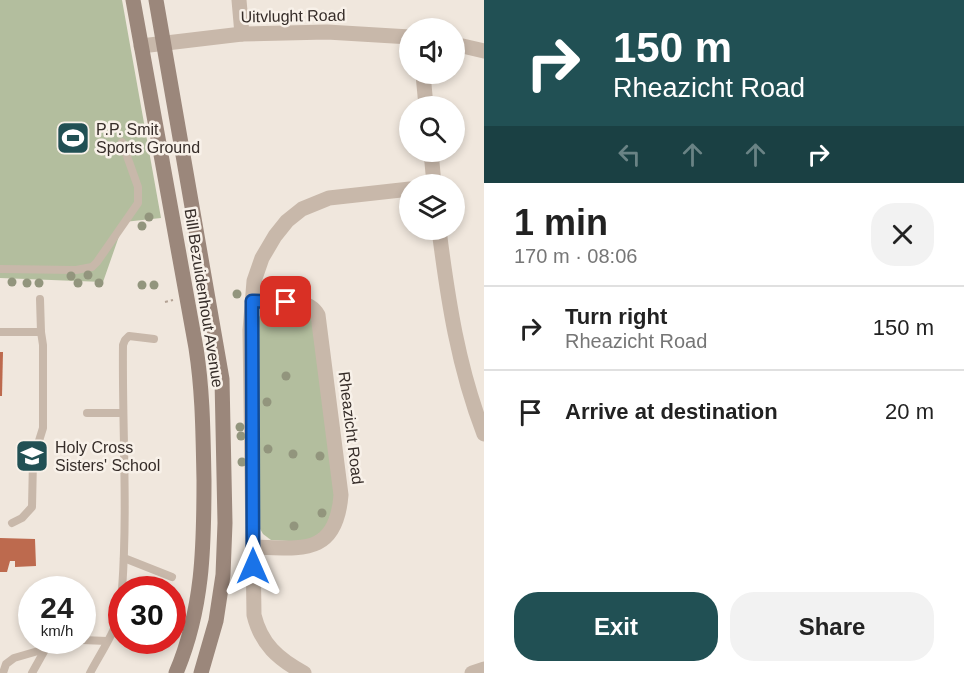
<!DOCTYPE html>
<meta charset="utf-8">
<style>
:root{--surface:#fff;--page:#f2f2f2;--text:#222;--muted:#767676;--line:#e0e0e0;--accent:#215054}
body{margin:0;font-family:Helvetica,sans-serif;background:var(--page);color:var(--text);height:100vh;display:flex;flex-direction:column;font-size:22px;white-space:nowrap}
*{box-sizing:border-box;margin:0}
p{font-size:20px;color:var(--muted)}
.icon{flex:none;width:33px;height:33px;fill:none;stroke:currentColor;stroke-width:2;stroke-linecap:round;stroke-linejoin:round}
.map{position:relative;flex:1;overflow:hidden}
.panel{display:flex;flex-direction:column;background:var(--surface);width:480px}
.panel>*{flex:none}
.guide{background:#215054;color:#fff;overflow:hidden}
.buttons{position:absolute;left:399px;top:18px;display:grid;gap:12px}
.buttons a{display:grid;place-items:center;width:66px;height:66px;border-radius:50%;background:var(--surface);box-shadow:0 3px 9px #0003;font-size:30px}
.speed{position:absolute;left:18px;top:576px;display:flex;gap:12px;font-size:30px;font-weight:700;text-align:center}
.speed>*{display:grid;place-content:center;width:78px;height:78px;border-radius:50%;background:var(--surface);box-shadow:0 3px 9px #0003;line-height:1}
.speed small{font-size:15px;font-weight:400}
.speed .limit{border:9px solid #d22;background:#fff;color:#111}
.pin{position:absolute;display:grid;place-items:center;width:51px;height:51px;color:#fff;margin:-26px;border-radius:12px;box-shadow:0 3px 9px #0006}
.me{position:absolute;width:66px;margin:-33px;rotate:0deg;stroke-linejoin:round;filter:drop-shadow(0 0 4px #0008)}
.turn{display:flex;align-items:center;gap:21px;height:126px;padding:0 30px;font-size:27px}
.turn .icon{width:78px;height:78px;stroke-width:2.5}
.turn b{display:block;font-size:42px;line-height:51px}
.lanes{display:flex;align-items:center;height:57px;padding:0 30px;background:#0003;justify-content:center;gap:30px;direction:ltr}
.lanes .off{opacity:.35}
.round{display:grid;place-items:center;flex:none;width:63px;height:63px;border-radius:24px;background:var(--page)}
.summary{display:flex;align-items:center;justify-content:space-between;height:102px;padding:0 30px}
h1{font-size:36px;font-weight:700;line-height:45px}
.action{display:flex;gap:12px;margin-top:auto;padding:12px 30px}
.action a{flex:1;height:69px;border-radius:24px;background:var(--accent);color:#fff;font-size:24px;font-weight:700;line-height:69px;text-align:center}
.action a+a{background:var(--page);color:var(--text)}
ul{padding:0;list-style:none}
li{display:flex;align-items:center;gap:18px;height:84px;padding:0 30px;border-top:2px solid var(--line)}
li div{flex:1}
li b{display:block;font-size:22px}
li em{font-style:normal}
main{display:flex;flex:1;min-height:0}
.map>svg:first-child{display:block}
</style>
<main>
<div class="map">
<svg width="484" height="673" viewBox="0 0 484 673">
<rect width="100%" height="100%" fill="#f0e7dd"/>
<g fill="#b3be9e">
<path d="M0,0H122L161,218L124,222L103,282L0,278Z"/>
<path d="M270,307L302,309L311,314L336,500L325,530L306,542L271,540L263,534L259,527L257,320L263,311Z"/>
</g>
<g fill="#bd6a4e">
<path d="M0,352H3L2,396H0Z"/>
<path d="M0,538L35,539L36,566L15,567V561H10L7,572H0Z"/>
</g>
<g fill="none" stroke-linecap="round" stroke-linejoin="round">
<path stroke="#b3a294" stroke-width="2" stroke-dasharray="3 3" stroke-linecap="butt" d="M165,302L173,300"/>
<g stroke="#c8b8aa" stroke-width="8">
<path d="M0,269L76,270L92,267L97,262L138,203V187L122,142"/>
<path d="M40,299L41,332"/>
<path d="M0,332H41L43,345V428L33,460L32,507L22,518L12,523"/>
<path d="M87,413H123"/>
<path d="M124,558L172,577"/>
<path d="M122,590C128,508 122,426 123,345L125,340L129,336L154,339"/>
<path d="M82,640L107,641"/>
<path d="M143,640L153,647"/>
<path d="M3,673L6,664L14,658L76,640"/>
<path d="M32,673L46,648"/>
<path d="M90,673C102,650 120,626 122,600"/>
</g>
<g stroke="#c8b8aa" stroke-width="15">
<path d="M239,0L242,34"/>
<path d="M454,44L484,51"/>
<path d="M141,46L242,34L327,32L410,37"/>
<path d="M423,74L426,106"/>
<path d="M431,152L434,184"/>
<path d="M439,230C448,300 458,367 484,434"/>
<path d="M252,301C272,302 307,295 318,315L341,495C336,557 300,548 253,547"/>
<path d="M304,673C278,659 261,644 254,615L250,330L254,281L262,258L275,236L287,221L302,209L329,198L410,189"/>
<path d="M472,673L484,669"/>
</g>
<g stroke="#9b877b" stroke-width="15">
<path d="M133,0L196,348C203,393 203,436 204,480C204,548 203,609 176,673"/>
<path d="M156,0L222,379L225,523L223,575L216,621L201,673"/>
</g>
</g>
<g fill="#92957d">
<circle cx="149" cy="217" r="4.5"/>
<circle cx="142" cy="226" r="4.5"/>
<circle cx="88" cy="275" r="4.5"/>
<circle cx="71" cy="276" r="4.5"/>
<circle cx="12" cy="282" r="4.5"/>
<circle cx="27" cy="283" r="4.5"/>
<circle cx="39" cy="283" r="4.5"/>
<circle cx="78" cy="283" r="4.5"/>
<circle cx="99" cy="283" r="4.5"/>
<circle cx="142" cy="285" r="4.5"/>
<circle cx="154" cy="285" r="4.5"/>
<circle cx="237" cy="294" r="4.5"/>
<circle cx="286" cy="376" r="4.5"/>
<circle cx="267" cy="402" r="4.5"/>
<circle cx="240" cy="427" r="4.5"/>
<circle cx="241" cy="436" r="4.5"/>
<circle cx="268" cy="449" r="4.5"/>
<circle cx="293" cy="454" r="4.5"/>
<circle cx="320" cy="456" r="4.5"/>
<circle cx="242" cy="462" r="4.5"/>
<circle cx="322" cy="513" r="4.5"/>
<circle cx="294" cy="526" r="4.5"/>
</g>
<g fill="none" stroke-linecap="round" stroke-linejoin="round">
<defs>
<path id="route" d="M253,566L252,301L286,302"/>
</defs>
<use href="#route" stroke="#114b97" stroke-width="15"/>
<use href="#route" stroke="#1a73e8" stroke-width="10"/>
</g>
<defs>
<symbol id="stadium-square" viewBox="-11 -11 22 22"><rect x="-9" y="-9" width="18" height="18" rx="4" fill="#215054" stroke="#f8f1e9"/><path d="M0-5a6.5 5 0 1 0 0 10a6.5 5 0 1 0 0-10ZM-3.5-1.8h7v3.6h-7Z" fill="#fff"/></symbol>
<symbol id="school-square" viewBox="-11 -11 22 22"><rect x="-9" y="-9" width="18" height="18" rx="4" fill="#215054" stroke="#f8f1e9"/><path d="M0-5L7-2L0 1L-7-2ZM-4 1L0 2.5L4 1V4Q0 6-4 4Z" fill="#fff"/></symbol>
</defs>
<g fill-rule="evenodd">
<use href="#stadium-square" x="54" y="119" width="38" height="38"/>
<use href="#school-square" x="13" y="437" width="38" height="38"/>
</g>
<g text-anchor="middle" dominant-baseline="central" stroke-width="5" stroke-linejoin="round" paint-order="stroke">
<g font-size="16" fill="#362d29" stroke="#f8f1e9">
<text transform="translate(293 16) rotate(-1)">Uitvlught Road</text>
<text transform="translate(204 298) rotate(81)">Bill Bezuidenhout Avenue</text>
<text transform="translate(351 428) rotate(83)">Rheazicht Road</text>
</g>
<g font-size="16" fill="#362d29" stroke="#f8f1e9" text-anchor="start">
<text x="96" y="129">P.P. Smit<tspan x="96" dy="18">Sports Ground</tspan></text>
<text x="55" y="447">Holy Cross<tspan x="55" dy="18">Sisters' School</tspan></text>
</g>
</g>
</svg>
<div class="buttons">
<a><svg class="icon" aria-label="sound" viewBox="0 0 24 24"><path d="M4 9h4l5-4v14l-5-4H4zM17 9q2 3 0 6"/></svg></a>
<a><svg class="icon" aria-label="search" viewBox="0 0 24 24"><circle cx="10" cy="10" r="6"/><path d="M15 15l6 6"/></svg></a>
<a><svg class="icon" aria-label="layers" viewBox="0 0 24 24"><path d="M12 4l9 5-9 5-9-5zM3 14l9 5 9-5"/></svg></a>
</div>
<div class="speed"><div>24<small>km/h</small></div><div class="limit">30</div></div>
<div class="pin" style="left:286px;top:302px;background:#d93025"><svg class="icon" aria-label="arrive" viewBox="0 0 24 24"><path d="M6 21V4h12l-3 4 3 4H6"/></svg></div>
<svg class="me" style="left:253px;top:566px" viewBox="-20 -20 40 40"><path d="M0-17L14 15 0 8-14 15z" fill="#1a73e8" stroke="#fff" stroke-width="4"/></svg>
</div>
<section class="panel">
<div class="guide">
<div class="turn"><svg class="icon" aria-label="right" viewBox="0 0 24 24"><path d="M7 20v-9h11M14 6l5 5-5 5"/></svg><div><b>150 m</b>Rheazicht Road</div></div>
<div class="lanes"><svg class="icon off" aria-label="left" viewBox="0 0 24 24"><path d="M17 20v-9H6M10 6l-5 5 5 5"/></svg><svg class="icon off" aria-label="ahead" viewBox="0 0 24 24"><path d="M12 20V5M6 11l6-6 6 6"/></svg><svg class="icon off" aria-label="ahead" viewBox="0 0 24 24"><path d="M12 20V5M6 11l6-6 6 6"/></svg><svg class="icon" aria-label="right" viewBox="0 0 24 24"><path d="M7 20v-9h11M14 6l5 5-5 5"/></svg></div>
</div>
<div class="summary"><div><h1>1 min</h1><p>170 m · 08:06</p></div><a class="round"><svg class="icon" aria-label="close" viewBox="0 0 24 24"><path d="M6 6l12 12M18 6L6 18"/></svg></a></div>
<ul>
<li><svg class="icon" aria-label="right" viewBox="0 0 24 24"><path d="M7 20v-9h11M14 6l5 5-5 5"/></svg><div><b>Turn right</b><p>Rheazicht Road</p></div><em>150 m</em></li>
<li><svg class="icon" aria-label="arrive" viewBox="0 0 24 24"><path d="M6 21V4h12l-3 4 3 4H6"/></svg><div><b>Arrive at destination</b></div><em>20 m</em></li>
</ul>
<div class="action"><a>Exit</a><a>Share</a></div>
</section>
</main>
